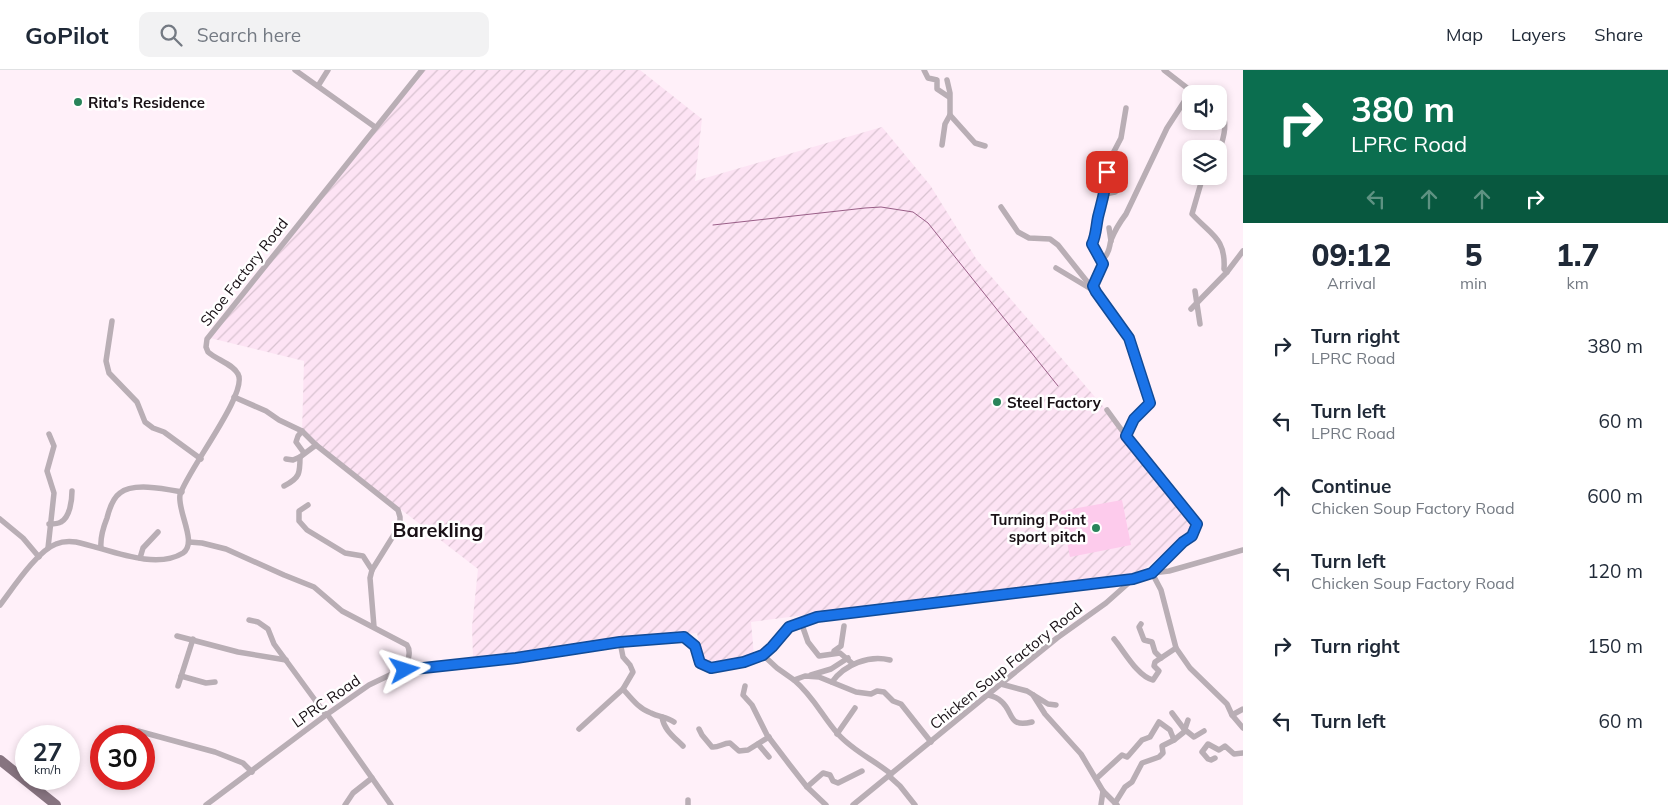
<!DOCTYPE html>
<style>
:root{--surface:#fff;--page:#f2f2f3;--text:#1f2937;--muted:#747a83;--line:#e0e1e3}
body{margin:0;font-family:Mulish,sans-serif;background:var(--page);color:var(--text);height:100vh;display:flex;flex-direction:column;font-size:19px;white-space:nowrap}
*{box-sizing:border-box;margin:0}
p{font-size:16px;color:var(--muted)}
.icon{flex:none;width:28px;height:28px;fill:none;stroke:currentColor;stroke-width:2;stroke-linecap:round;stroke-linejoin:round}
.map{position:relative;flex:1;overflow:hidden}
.drawer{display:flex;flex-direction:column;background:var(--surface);width:425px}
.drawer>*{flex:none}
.guide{background:#0b6e4f;color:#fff;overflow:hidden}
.tools{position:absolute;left:1182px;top:15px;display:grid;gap:10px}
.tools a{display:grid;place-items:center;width:45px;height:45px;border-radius:10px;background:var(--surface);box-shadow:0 2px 8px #0003;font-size:25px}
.speed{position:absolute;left:15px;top:655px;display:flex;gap:10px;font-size:25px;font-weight:700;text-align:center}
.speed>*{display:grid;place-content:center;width:65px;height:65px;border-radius:50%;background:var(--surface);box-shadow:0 2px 8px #0003;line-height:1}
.speed small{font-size:12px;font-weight:400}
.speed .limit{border:8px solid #d22;background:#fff;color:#111}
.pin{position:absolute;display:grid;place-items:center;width:42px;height:42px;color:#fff;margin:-21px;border-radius:10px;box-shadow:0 2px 8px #0006}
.me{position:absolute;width:55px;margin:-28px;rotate:84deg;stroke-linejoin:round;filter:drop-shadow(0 0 4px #0008)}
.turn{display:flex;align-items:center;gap:18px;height:105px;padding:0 25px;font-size:22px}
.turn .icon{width:65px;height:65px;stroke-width:2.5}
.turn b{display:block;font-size:35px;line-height:42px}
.lanes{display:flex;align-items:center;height:48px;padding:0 25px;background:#0003;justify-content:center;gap:25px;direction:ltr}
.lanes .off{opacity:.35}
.eta{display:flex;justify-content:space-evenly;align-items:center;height:85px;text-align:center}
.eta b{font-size:30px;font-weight:800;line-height:35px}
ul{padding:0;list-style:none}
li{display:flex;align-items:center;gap:15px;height:75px;padding:0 25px}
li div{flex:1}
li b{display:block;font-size:19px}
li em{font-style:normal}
header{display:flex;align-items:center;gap:30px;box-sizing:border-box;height:70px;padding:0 25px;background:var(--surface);border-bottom:1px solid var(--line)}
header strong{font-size:24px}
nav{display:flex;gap:28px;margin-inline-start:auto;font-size:18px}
.search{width:350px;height:45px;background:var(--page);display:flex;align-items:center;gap:12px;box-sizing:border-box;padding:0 18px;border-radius:10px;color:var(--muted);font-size:19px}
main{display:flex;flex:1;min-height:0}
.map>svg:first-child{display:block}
</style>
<header>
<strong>GoPilot</strong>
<div class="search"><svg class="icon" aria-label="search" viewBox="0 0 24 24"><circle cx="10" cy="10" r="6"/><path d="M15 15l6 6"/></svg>Search here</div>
<nav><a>Map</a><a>Layers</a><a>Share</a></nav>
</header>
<main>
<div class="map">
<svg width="1243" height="735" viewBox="0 0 1243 735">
<defs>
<pattern id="industrial-furrows" width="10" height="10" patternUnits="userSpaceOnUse" patternTransform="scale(1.25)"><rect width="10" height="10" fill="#fde3f4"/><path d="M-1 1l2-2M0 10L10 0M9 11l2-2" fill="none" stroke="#d8c2d0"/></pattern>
</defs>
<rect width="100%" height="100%" fill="#fff0f9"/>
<path fill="url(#industrial-furrows)" d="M422,0H640L702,49L695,111L882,57L930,115L977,190L1151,392L1194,458L1139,503L751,552L754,586L704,594L697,563L473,587L472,557L478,499L302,363L304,291L210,268Z"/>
<path fill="#fdcbec" d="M1122,430L1131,475L1070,487L1061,441Z"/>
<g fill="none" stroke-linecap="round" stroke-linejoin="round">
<path stroke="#995e87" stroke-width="1" d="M713,155L865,138L881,137L913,142L928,153L1058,316"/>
<g stroke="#b9aeb5" stroke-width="5.5">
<path d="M295,0L375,57"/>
<path d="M924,0L928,8L937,10V19L949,27"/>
<path d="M318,16L328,0"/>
<path d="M1191,21L1199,24"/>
<path d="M1219,37C1229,51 1224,67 1219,82"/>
<path d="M950,45L975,73L985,76"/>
<path d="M942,75L945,54L950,45V23L947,10"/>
<path d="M1105,124L1115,122L1119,119"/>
<path d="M1001,137L1018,162L1029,168L1050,169L1058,175L1093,219"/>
<path d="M1109,158L1111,171"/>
<path d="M1100,188H1104C1110,182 1109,177 1111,170C1115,160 1120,152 1126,144L1167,58L1191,21L1164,0"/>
<path d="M1056,198L1096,222L1129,267L1150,333L1134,349L1126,366"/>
<path d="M1227,202L1243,181"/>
<path d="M1195,221L1200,254"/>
<path d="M1096,222L1093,216L1103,194L1092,175L1096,166V160L1101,134L1107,119L1109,91L1121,68L1126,38"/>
<path d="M1191,239L1227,202L1224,199C1226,168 1211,165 1192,144L1203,106"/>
<path d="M112,251L106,291L109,303L137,332L145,352L153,358L164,362L201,389"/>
<path d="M234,327L266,341L279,350L302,361L316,375L398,440L400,447V455L372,500L370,508L374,557"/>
<path d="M302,361L298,366L296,372L304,383"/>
<path d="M286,389L293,390L300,387"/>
<path d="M284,416C300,408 300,403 300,387L316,375"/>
<path d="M308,435L299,441V451L307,460L345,483L363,486L372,500"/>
<path d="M0,449L23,468L39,487"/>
<path d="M49,454C53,454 58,454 61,452C70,447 72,430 72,421"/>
<path d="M189,472L202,473L226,479L284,505L314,517L342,541L407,575C412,582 407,592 405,600"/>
<path d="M48,478L54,423L47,401L54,376L49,364"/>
<path d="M101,478C100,467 103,458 107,448C109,440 113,428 120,423C133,412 166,419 182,422"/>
<path d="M1243,480L1169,501L1152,503L1161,520L1176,578L1190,598L1227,634L1232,645L1243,658"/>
<path d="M140,488L143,478L158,462"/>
<path d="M0,535C13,518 37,481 56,474C63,471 69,471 76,472C106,478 154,501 183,483C198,473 177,441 180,425C186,402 249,323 238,304C233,294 217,290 208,282L206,277L207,269L422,0"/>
<path d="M249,550L258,552L268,559L274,574L326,645"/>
<path d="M801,552L808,572L819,586L840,583L853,594"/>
<path d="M1141,554L1139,557L1144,570L1152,572L1155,582L1161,588"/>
<path d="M177,566L238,582L286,590"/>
<path d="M1114,569C1124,581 1138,607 1153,610L1159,601L1154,596L1155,592L1176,578"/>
<path d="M834,583V581L841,576L844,556"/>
<path d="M763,585L777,598L794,610L805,606L819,607L856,622L871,624L877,621L884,622L893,631L901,634L931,672"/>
<path d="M811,605L831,599L848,588"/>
<path d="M181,606L206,613L215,612"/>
<path d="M794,610C814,627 822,646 838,664C853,681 874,690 891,704"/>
<path d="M832,612C845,594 869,585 890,590"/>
<path d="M1001,614L1027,621L1048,634L1056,635"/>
<path d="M178,616L193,569"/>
<path d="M745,616L743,625L752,635L767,665L789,694L807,717L826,735"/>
<path d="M623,619C631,628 639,639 651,643C659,647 667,647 674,652"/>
<path d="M988,625C993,626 998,628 1002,632C1014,643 1008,658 1032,652"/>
<path d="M1033,625L1045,644L1081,684L1103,721L1117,735"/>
<path d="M1172,643L1184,659L1194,667L1204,661"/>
<path d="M327,644L391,735"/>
<path d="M1232,645L1243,639"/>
<path d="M662,647C664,660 674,667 683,676"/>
<path d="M579,659L623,619L633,602L630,595L623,587L620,572"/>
<path d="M699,659L702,665L712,677C718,678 723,673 730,673L739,681L748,680L769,667"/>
<path d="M138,661L215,682L243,693L252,702"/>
<path d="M837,664L855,638"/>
<path d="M758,674L769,687"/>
<path d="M1215,688L1211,690L1208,689L1202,682L1208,674L1219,680L1225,676L1234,684L1243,683"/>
<path d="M889,706L900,716L915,735"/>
<path d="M1097,708L1122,685L1127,687L1129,685L1142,670L1150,667L1159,652L1170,660L1174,670"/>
<path d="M807,717L823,703L830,705L833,711L838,713L862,701"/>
<path d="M688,730V735"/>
<path d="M1115,733L1125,717L1132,712L1142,693L1159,687L1163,683L1162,676L1174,670L1184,662L1188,650"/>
<path d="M206,735L326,645L369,615L394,603L405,600L517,587L620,572L684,567L695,576L700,593L711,598L744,592L763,585L772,577L789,557L817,547L1133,509"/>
<path d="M345,735L353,723L372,708"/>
<path d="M853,735L1057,568L1106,533L1133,509L1152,503L1183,472L1192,466L1197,454L1126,366L1107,340"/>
<path d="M1101,735L1103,721"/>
</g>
<path stroke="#877480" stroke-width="10" d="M0,690L56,735"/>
</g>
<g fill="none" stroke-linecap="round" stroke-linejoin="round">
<defs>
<path id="route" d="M405,600L516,588L620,572L684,567L695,576L700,593L711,598L744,592L763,585L772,577L789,557L817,547L1133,509L1152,503L1183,472L1192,466L1197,454L1126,366L1134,349L1150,333L1129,268L1096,222L1093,216L1103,194L1092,174C1096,166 1096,157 1098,147C1102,131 1106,119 1107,102"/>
</defs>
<use href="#route" stroke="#114b97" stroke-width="12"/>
<use href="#route" stroke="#1a73e8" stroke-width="9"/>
</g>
<g fill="#29845a" stroke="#fff" stroke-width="2">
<circle cx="78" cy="32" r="5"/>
<circle cx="997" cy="332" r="5"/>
<circle cx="1096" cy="458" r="5"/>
</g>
<g text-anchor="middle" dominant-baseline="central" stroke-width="5" stroke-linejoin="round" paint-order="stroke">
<g font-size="15" font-weight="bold" fill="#181015" stroke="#fff" text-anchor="start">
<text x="88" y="32">Rita's Residence</text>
<text x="1007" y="332">Steel Factory</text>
<text x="1086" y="449" text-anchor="end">Turning Point<tspan x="1086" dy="17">sport pitch</tspan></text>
</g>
<g font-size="15" fill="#181015" stroke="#fff">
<text transform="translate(244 202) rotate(-52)">Shoe Factory Road</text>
<text transform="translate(1006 596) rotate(-39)">Chicken Soup Factory Road</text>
<text transform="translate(326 631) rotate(-35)">LPRC Road</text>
</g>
<g font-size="20" font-weight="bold" fill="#181015" stroke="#fff">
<text x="438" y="459">Barekling</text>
</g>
</g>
</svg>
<div class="tools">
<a><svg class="icon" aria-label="sound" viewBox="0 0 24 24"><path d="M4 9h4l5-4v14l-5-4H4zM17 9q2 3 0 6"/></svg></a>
<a><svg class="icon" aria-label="layers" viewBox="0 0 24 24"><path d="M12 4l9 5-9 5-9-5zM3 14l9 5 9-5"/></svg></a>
</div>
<div class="speed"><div>27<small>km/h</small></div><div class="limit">30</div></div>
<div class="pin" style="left:1107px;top:102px;background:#d93025"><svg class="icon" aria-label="arrive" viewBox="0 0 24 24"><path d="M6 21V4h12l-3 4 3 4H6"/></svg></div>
<svg class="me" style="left:405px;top:600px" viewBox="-20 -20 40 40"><path d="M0-17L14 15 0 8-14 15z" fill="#1a73e8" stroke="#fff" stroke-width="4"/></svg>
</div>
<section class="drawer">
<div class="guide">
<div class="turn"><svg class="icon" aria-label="right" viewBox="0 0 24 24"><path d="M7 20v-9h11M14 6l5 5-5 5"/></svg><div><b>380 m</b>LPRC Road</div></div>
<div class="lanes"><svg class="icon off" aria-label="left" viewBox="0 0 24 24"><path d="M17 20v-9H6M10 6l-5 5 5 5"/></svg><svg class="icon off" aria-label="ahead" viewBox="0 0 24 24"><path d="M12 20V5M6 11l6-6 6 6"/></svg><svg class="icon off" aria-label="ahead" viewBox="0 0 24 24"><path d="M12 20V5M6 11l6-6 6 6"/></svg><svg class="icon" aria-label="right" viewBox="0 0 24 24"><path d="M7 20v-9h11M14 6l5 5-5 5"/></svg></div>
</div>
<div class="eta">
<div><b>09:12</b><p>Arrival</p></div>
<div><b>5</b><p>min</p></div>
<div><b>1.7</b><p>km</p></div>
</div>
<ul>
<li><svg class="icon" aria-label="right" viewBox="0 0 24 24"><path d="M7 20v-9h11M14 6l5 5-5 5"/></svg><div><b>Turn right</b><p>LPRC Road</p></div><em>380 m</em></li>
<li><svg class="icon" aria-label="left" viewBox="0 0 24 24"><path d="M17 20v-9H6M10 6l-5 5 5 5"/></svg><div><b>Turn left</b><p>LPRC Road</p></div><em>60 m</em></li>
<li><svg class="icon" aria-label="ahead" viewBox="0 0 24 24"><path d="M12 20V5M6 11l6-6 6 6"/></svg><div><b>Continue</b><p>Chicken Soup Factory Road</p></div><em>600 m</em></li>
<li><svg class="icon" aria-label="left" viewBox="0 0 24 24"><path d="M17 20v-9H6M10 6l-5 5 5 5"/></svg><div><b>Turn left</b><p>Chicken Soup Factory Road</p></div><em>120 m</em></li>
<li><svg class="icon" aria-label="right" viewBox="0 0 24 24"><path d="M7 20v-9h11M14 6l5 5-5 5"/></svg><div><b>Turn right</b></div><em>150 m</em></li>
<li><svg class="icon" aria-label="left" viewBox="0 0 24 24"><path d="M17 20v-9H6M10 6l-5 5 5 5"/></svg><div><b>Turn left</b></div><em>60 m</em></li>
</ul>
</section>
</main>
